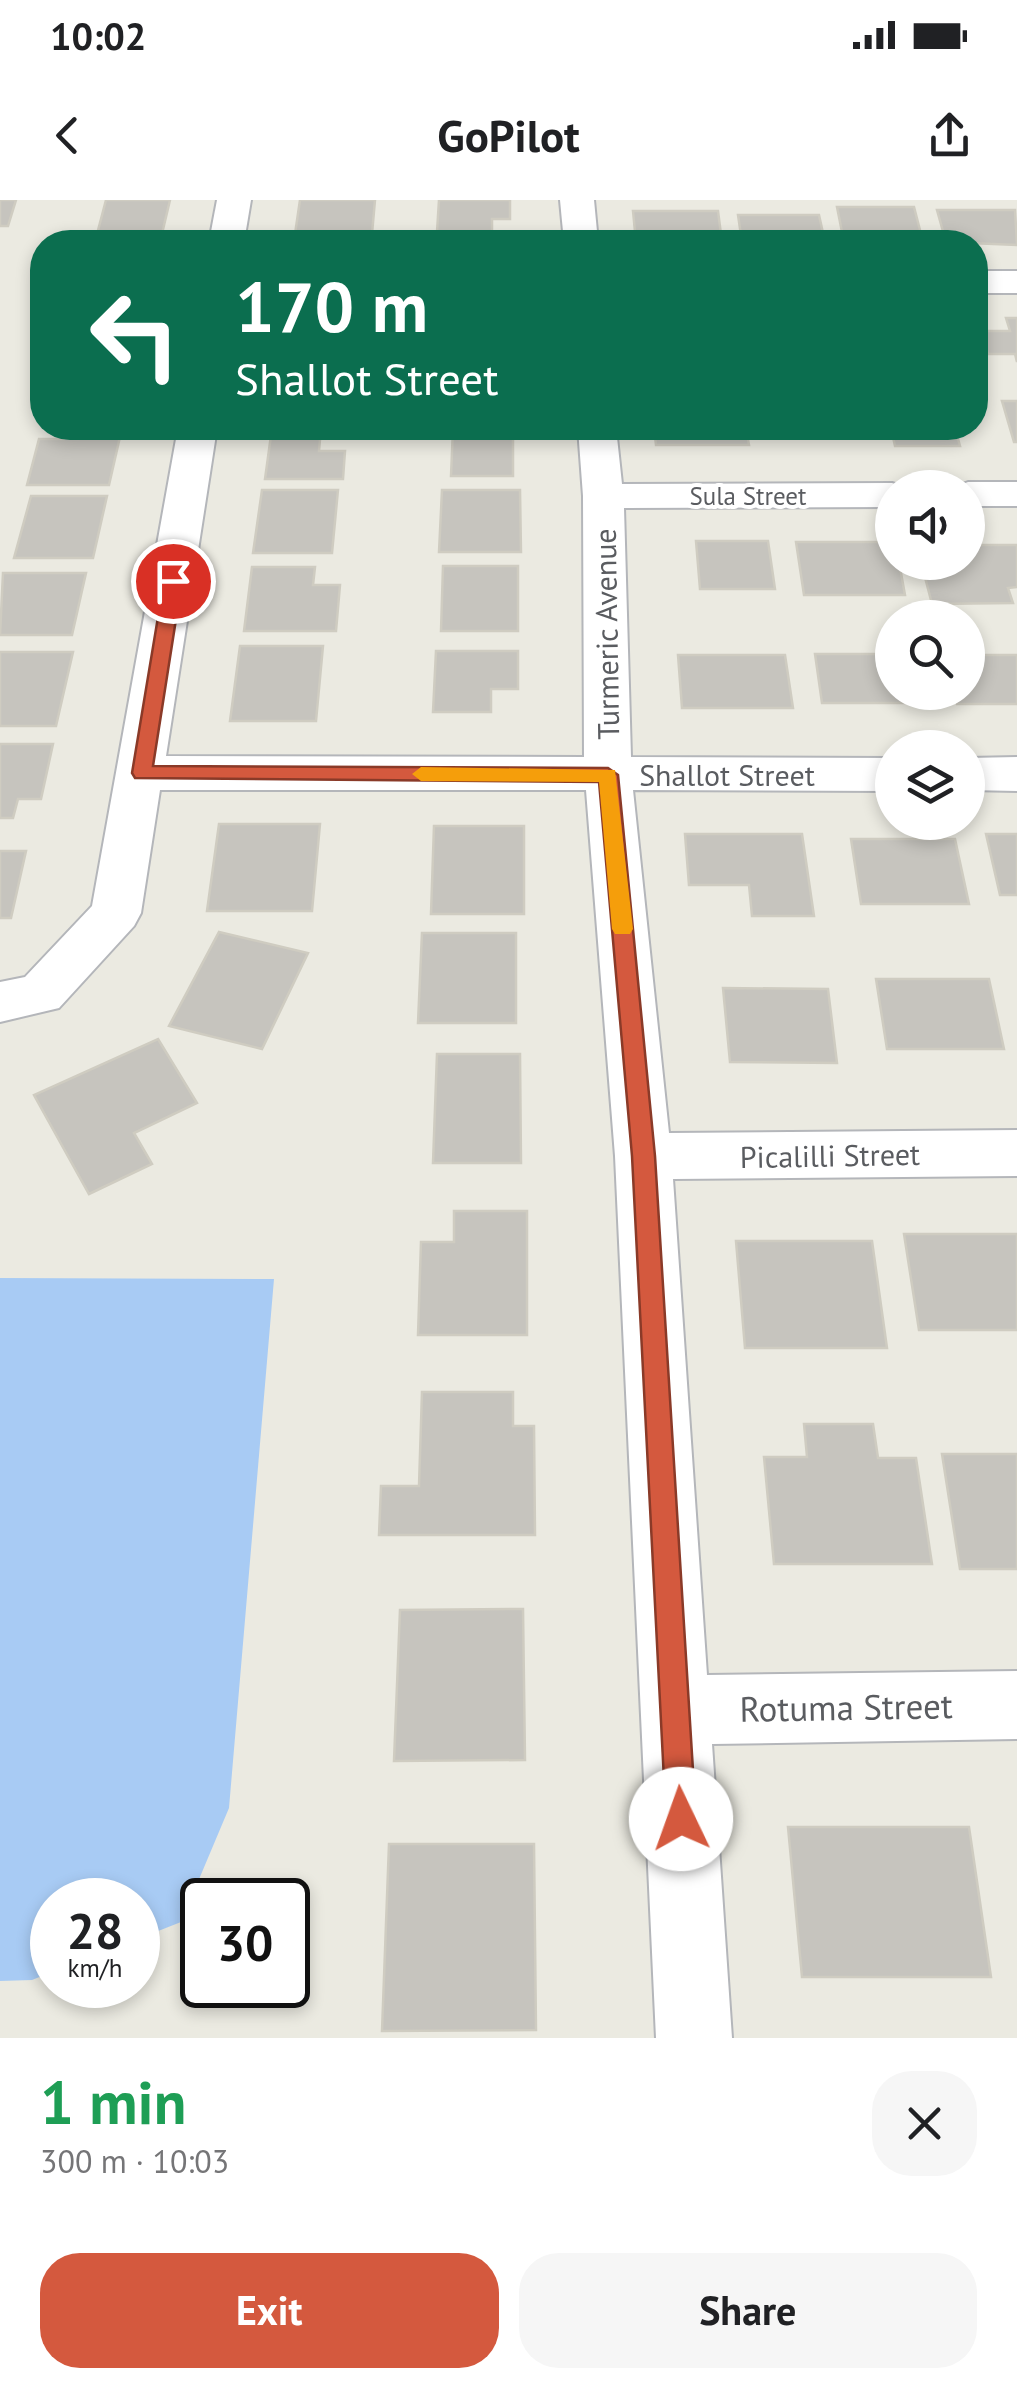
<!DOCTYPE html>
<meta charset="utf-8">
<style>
:root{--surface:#fff;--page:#f6f6f6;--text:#202124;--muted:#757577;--accent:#d4593e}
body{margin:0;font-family:"PT Sans",sans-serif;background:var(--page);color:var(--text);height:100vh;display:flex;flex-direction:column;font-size:38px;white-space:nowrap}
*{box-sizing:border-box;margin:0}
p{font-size:32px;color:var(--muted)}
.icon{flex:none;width:55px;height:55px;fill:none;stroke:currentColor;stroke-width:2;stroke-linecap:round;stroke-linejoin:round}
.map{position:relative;height:1838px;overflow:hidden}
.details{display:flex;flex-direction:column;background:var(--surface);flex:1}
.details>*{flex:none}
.hud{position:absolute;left:30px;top:30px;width:958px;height:210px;border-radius:40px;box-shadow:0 5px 15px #0003;background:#0b6e4f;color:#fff;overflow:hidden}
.buttons{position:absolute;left:875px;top:270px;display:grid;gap:20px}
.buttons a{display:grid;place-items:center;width:110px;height:110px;border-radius:50%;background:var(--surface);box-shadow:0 5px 15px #0003;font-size:50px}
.speed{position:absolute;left:30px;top:1678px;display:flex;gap:20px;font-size:50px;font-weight:700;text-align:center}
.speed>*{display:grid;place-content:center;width:130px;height:130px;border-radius:50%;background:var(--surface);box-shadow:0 5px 15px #0003;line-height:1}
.speed small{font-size:25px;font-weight:400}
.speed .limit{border:5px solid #111;border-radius:15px;background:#fff;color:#111}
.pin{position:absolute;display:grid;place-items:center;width:85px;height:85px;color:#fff;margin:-42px;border:5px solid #fff;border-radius:50%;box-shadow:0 2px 10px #0007}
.me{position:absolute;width:110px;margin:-55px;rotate:357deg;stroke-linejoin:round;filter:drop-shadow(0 0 8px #0008)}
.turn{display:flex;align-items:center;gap:35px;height:210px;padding:0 40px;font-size:45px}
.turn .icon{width:130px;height:130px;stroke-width:2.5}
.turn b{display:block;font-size:70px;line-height:85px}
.round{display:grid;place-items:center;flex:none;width:105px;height:105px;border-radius:40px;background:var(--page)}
.overview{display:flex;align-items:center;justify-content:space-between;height:170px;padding:0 40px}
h1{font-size:60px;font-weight:800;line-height:75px;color:#1e9e55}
.cta{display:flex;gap:20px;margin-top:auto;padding:20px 40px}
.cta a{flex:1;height:115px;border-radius:40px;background:var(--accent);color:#fff;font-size:40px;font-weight:800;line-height:115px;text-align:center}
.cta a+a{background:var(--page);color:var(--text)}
.status{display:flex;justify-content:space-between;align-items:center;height:70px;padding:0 50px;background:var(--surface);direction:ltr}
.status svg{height:28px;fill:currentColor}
header{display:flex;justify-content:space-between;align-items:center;height:130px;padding:0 40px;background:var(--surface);font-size:45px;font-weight:800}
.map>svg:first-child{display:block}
</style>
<div class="status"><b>10:02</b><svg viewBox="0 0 49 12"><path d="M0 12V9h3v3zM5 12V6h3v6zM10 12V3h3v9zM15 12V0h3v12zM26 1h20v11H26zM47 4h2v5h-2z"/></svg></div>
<header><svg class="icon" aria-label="back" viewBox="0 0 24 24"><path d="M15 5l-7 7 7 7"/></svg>GoPilot<svg class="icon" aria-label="share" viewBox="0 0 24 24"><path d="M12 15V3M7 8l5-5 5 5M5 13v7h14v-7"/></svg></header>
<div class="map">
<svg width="1017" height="1838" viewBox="0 0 1017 1838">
<rect width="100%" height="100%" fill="#ebeae1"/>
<path fill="#a8cbf4" d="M0,1078L274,1079L229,1608L181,1722L138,1739V1700H52V1772L32,1780L0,1781Z"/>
<g fill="#c6c4be" stroke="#cfccc1" stroke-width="2.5">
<path d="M0,0H16L8,26H0Z"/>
<path d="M106,0H170L161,38H96Z"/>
<path d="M300,0H375L372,34H295Z"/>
<path d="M439,0H510V19H492V32H437Z"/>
<path d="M837,7H914L921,34H893L895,42H844Z"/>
<path d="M937,10H1015L1017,45L946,42Z"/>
<path d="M633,11H718L722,42H636Z"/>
<path d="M738,15H819L825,42H742Z"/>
<path d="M1006,118H1017V162L1015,154H988L981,131H1010Z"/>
<path d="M1002,201H1017V242H1014Z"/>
<path d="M67,228H122L109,285H27L39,239H64Z"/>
<path d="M272,228H321L319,251H345L343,279H265Z"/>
<path d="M453,228H513V276H451Z"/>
<path d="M654,228H746L749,245H656Z"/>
<path d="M777,228H870L872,236H778Z"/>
<path d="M891,228H955L960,246H895Z"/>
<path d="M262,290H338L332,353H253Z"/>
<path d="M442,290H520L521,352H439Z"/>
<path d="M31,296H107L93,358H14Z"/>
<path d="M696,341H768L775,389H700Z"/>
<path d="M796,342H892V362H899L905,395H804Z"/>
<path d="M968,345H1017V387L1008,388L1013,403L932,404L921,362H968Z"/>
<path d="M443,366H518V431H441Z"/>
<path d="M252,367H315L313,385H340L336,431H244Z"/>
<path d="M3,373H86L72,435H0Z"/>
<path d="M240,446H323L316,521H230Z"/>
<path d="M436,451H518V489H491V512H433Z"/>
<path d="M0,452H73L56,526H0Z"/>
<path d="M815,454H892V492H929L931,503H822Z"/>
<path d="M678,455H785L793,508H682Z"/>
<path d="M968,455H1017V504H957L955,492H968Z"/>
<path d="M0,544H53L41,599H18L13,618H0Z"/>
<path d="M219,624H320L312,711H207Z"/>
<path d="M434,626H524V714H431Z"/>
<path d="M685,634H802L814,716H752L749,685H689Z"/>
<path d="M986,634H1017V695H1000Z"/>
<path d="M851,639H955L969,704H861Z"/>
<path d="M0,651H26L11,718H0Z"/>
<path d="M219,732L308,753L262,849L169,826Z"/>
<path d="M422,733H516V823H418Z"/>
<path d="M876,779H989L1004,849H887Z"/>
<path d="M723,788L828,789L837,863L730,862Z"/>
<path d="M158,839L197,903L134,933L152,964L89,994L34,895Z"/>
<path d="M437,854H520L521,963H433Z"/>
<path d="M454,1011H527V1135H418L421,1042H454Z"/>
<path d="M904,1034H1017V1130H919Z"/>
<path d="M736,1041H872L887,1148H745Z"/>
<path d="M422,1192H513V1226H534L535,1335H379L381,1286H419Z"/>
<path d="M804,1224H873L878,1258H916L932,1364H774L764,1257H807Z"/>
<path d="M942,1254H1017V1369H960Z"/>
<path d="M523,1409L525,1560L394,1561L400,1410Z"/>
<path d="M788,1627H969L991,1777H802Z"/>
<path d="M389,1644H534L536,1830L382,1831Z"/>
</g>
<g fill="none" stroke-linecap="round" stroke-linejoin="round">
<defs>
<g id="street">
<path d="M217,0H251L244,42H209Z"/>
<path d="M560,0H594L598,42H564Z"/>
<rect x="975" y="71" width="42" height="22"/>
<path d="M178,228H217L166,556L584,557L583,296L578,228H616L622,284L892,283L907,288H892V307L624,308L631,557L892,558V591L633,590L669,933L1017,930V976L673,979L707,1475L1017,1471V1539L712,1544L732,1838H656L615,956L586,590H160L141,713L134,726L59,808L0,822V782L25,777L92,706Z"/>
<path d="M968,282H1017V306H968V288H952Z"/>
<path d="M1017,557V591L968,590V558Z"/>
</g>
</defs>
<use href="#street" stroke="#b4b6ba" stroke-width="4"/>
<use href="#street" fill="#fff" fill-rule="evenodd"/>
</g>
<path fill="#d4593e" stroke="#8a3a28" stroke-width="2.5" d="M173,375L182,381L153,566L608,568L618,575L655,956L696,1619L691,1630L681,1634L671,1630L666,1619L632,956L599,582L135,578L132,573L164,381Z"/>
<path fill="#f59e0b" d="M421,567L615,570L633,729L630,734H615L612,729L599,582L421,581L412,574Z"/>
<g text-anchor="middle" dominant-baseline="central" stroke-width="8" stroke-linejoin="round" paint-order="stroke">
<g font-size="25" fill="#5a5c60" stroke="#fff">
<text x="748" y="296">Sula Street</text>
</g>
<g font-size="30" fill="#5a5c60" stroke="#fff">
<text transform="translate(606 434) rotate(-91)">Turmeric Avenue</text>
<text x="727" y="574">Shallot Street</text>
<text transform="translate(830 955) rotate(-1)">Picalilli Street</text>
</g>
<g font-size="35" fill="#5a5c60" stroke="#fff">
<text transform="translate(846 1507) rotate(-1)">Rotuma Street</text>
</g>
</g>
</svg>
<div class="buttons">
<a><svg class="icon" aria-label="sound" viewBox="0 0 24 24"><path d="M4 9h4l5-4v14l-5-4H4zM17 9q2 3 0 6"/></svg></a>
<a><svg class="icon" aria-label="search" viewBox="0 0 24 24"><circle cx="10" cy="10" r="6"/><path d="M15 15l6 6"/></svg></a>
<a><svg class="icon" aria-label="layers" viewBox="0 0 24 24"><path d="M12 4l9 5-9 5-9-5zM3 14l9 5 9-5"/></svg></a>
</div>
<div class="speed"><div>28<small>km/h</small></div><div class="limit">30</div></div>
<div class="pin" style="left:173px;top:381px;background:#d93025"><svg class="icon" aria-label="arrive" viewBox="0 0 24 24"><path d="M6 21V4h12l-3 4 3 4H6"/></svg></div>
<svg class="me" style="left:681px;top:1619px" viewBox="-20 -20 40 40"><circle r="19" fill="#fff"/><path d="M0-13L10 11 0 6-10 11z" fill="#d4593e"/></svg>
<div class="hud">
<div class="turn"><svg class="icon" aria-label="left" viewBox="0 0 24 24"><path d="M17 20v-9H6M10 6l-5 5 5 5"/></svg><div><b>170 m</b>Shallot Street</div></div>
</div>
</div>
<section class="details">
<div class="overview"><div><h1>1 min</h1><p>300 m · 10:03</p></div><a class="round"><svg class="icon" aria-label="close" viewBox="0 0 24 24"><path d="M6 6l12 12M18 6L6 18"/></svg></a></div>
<div class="cta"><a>Exit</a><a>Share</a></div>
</section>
